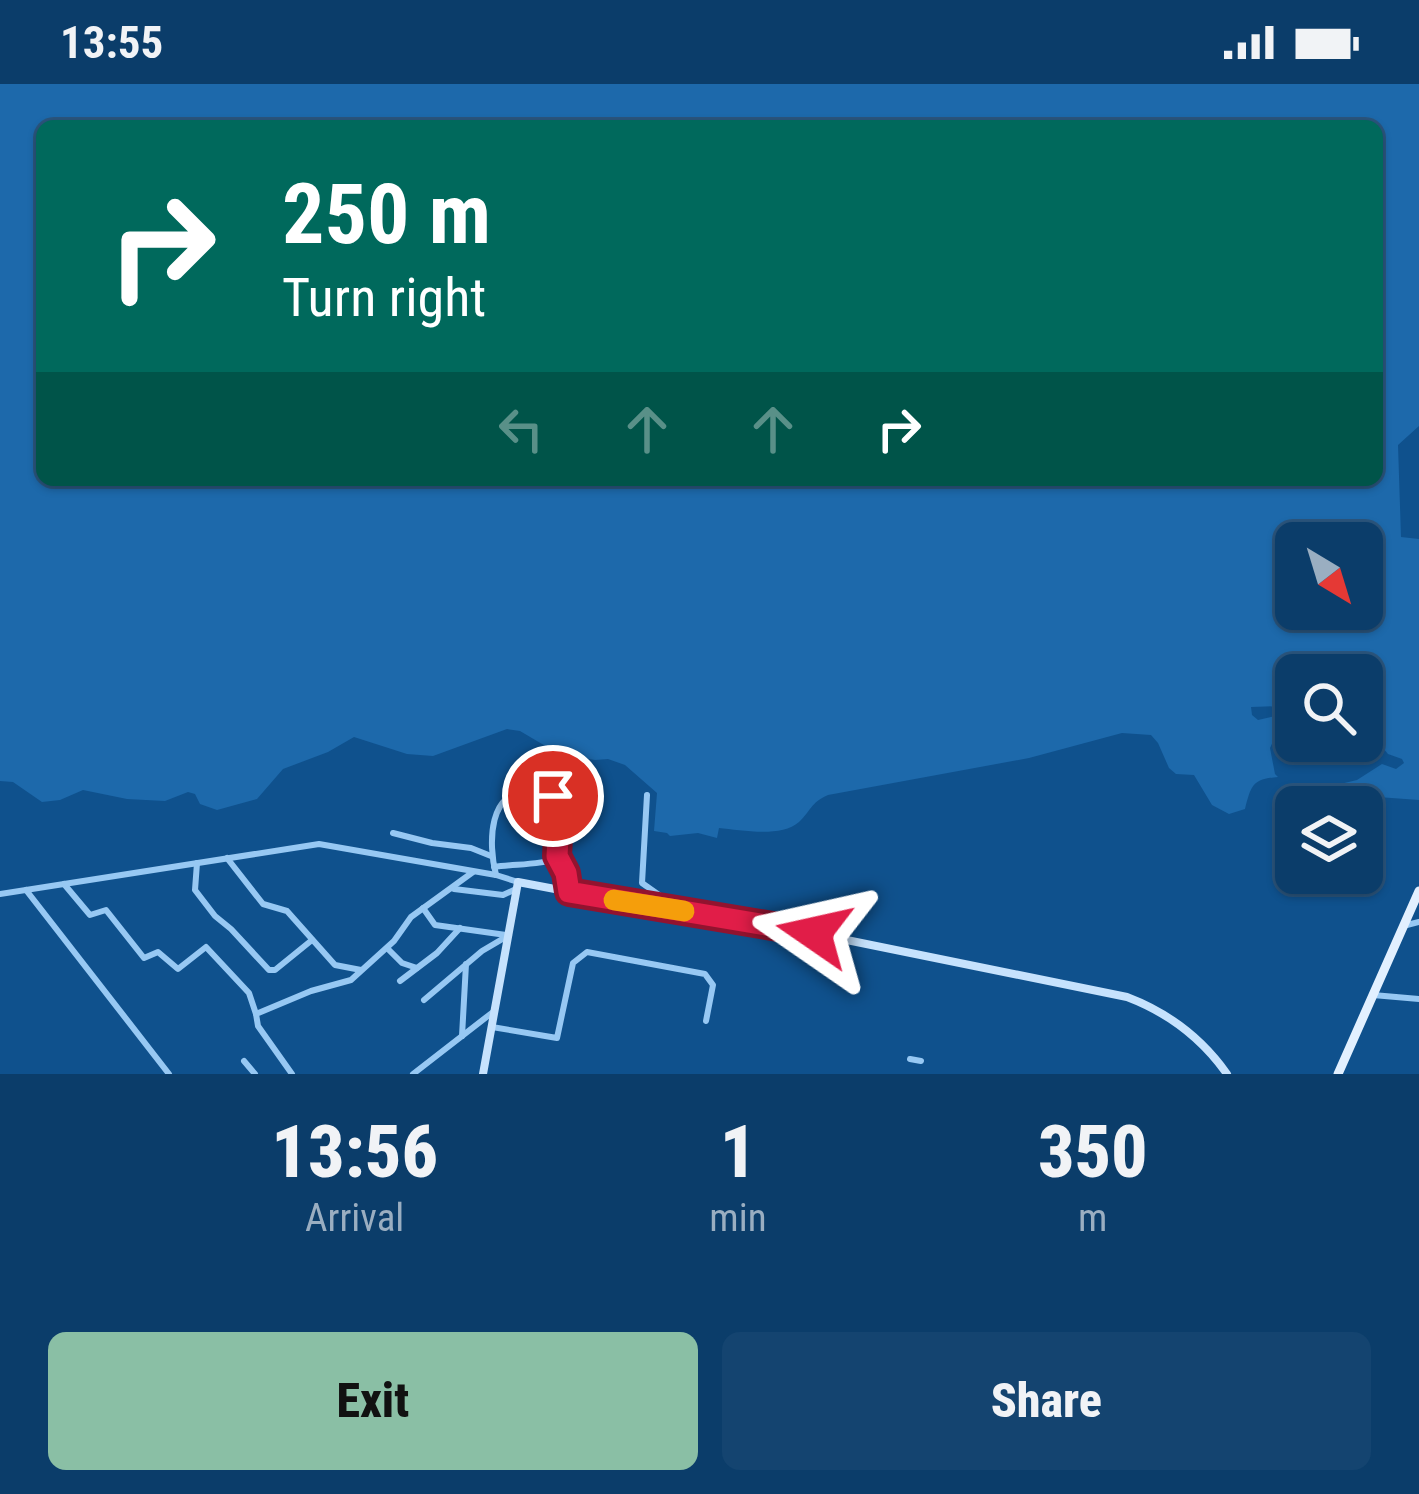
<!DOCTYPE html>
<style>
:root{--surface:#0b3d6a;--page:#144470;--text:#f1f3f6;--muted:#9aaec1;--line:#2b567e;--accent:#8abfa5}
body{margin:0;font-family:"Roboto Condensed",sans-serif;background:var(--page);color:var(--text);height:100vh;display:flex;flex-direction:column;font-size:45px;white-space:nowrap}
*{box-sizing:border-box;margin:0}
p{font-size:39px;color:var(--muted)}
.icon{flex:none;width:66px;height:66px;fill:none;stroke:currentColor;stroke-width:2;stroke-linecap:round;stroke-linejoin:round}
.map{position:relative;height:990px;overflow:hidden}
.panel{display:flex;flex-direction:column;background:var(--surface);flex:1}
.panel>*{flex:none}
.hud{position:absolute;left:36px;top:36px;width:1347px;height:366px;border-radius:18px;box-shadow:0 3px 9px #0004,0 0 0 3px var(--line);background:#00695c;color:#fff;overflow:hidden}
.needle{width:78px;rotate:142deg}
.tools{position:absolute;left:1275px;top:438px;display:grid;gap:24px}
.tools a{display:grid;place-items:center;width:108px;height:108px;border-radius:18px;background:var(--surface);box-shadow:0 3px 9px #0004,0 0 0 3px var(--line);font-size:60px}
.pin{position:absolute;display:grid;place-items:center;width:102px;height:102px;color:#fff;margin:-51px;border:6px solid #fff;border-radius:50%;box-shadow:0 3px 12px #0007}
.me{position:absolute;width:132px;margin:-66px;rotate:281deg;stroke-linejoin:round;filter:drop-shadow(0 0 9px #0008)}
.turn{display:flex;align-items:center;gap:42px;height:252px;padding:0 48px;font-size:54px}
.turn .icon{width:156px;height:156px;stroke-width:2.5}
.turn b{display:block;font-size:84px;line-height:102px}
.lanes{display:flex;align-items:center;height:114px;padding:0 48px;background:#0003;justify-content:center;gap:60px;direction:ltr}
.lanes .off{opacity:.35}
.eta{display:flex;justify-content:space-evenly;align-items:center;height:204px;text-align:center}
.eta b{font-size:72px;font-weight:800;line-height:84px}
.button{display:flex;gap:24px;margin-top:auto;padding:24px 48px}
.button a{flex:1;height:138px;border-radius:18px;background:var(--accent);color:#111;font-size:48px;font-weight:800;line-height:138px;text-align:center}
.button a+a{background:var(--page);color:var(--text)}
.status{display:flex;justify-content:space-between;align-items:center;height:84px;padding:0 60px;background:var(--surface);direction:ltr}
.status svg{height:33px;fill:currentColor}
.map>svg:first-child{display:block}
</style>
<div class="status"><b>13:55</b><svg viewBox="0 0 49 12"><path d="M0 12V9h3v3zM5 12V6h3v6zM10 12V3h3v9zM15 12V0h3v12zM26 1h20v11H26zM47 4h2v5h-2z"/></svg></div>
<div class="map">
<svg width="1419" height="990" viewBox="0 0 1419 990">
<rect width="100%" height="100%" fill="#0f518d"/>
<path fill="#1d69ab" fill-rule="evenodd" d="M0,0H1419V342L1398,361L1401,453L1419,455V716L1378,713L1350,721L1319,705L1357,696L1382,680L1396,685L1404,679L1402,675L1388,670L1383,664L1360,663L1345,657H1362V591H1296V629L1284,622L1251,623L1252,631L1258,636L1279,631L1284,634L1270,664L1275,690L1278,693C1252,695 1251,702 1245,725L1229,730L1212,721L1194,691L1176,690L1169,684L1158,659L1151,651L1122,649L1029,674L828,711C810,719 811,727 799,738C781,754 741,746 719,744L717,754L698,749L670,752L667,749L654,747L657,709L625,681L608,675L595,676L559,670L520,647L507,645L433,672L407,670L354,653L328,668L283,685L257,715L217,726L200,720L195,710L188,708L165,717L127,715L83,706L60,716L42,718L13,698L0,697ZM1377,42V396H42V42ZM1296,459H1362V525H1296Z"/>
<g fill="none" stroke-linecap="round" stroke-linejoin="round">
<g stroke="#97c8f3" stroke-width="6">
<path d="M647,711L642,799L659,811L664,824"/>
<path d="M393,749L432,759L471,764L491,772"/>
<path d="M227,774L263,820L287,827L335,881L361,886"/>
<path d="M197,779L195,806L215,832L231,845L269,886H275L312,856"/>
<path d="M494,783C515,780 538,781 557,775"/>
<path d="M496,791C488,760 488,703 532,708C544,709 551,711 560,717L557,773L566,789L570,808"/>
<path d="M64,800L90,831L106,826L144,874L158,868L178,885L206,863L249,909L256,930"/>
<path d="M454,805L503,811L516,805"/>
<path d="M26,806L169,990"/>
<path d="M0,810L319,760L496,791L518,798"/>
<path d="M423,824L435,841L506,851"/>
<path d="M1403,842L1419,838"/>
<path d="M387,864L402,879L417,884"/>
<path d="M400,897L437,869L460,844"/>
<path d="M1373,911L1419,915"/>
<path d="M424,916L482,867L509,851"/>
<path d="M492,943L557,954L573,879L587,868L705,890L713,901L706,937"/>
<path d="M462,952L466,880"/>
<path d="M910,975L921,977"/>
<path d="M244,977L255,990"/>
<path d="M292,990L258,942L256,930L311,907L351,896L394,857L411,833L473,788"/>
<path d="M413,990L493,928"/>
</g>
<path stroke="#c6e2fd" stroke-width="8" d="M483,990L518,798L634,820L773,841L1127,913C1169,929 1201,953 1227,990"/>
<path stroke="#e2f0ff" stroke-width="9" d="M1338,990L1419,807"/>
</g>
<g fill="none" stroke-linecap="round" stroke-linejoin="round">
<defs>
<path id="route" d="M553,712L560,717L557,772L566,789L569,808L814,849"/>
</defs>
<use href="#route" stroke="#92132f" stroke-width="30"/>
<use href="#route" stroke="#e11d48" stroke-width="21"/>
<path stroke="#f59e0b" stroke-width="21" d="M614,816L684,827"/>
</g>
</svg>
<div class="tools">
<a><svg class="needle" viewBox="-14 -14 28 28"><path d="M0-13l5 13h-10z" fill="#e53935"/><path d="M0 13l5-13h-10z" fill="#9aaec1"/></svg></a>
<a><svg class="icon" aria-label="search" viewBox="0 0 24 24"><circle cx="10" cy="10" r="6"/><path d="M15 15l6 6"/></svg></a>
<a><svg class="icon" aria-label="layers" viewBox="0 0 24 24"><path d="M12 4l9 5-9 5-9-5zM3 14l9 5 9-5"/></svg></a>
</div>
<div class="pin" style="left:553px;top:712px;background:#d93025"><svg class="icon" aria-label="arrive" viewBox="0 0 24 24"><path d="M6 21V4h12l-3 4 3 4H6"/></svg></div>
<svg class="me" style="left:814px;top:849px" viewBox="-20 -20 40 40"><path d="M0-17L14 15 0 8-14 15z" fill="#e11d48" stroke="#fff" stroke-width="4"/></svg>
<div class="hud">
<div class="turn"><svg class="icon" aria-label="right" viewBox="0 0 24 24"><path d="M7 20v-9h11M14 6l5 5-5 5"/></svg><div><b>250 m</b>Turn right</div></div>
<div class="lanes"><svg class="icon off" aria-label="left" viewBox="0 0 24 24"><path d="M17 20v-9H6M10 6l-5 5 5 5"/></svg><svg class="icon off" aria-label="ahead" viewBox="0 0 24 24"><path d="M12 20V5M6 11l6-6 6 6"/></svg><svg class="icon off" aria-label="ahead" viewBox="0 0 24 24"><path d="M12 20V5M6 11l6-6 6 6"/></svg><svg class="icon" aria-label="right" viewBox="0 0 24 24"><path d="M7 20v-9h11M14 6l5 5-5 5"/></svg></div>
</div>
</div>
<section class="panel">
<div class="eta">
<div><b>13:56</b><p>Arrival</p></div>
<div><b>1</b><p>min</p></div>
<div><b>350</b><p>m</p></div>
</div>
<div class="button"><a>Exit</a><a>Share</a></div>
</section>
